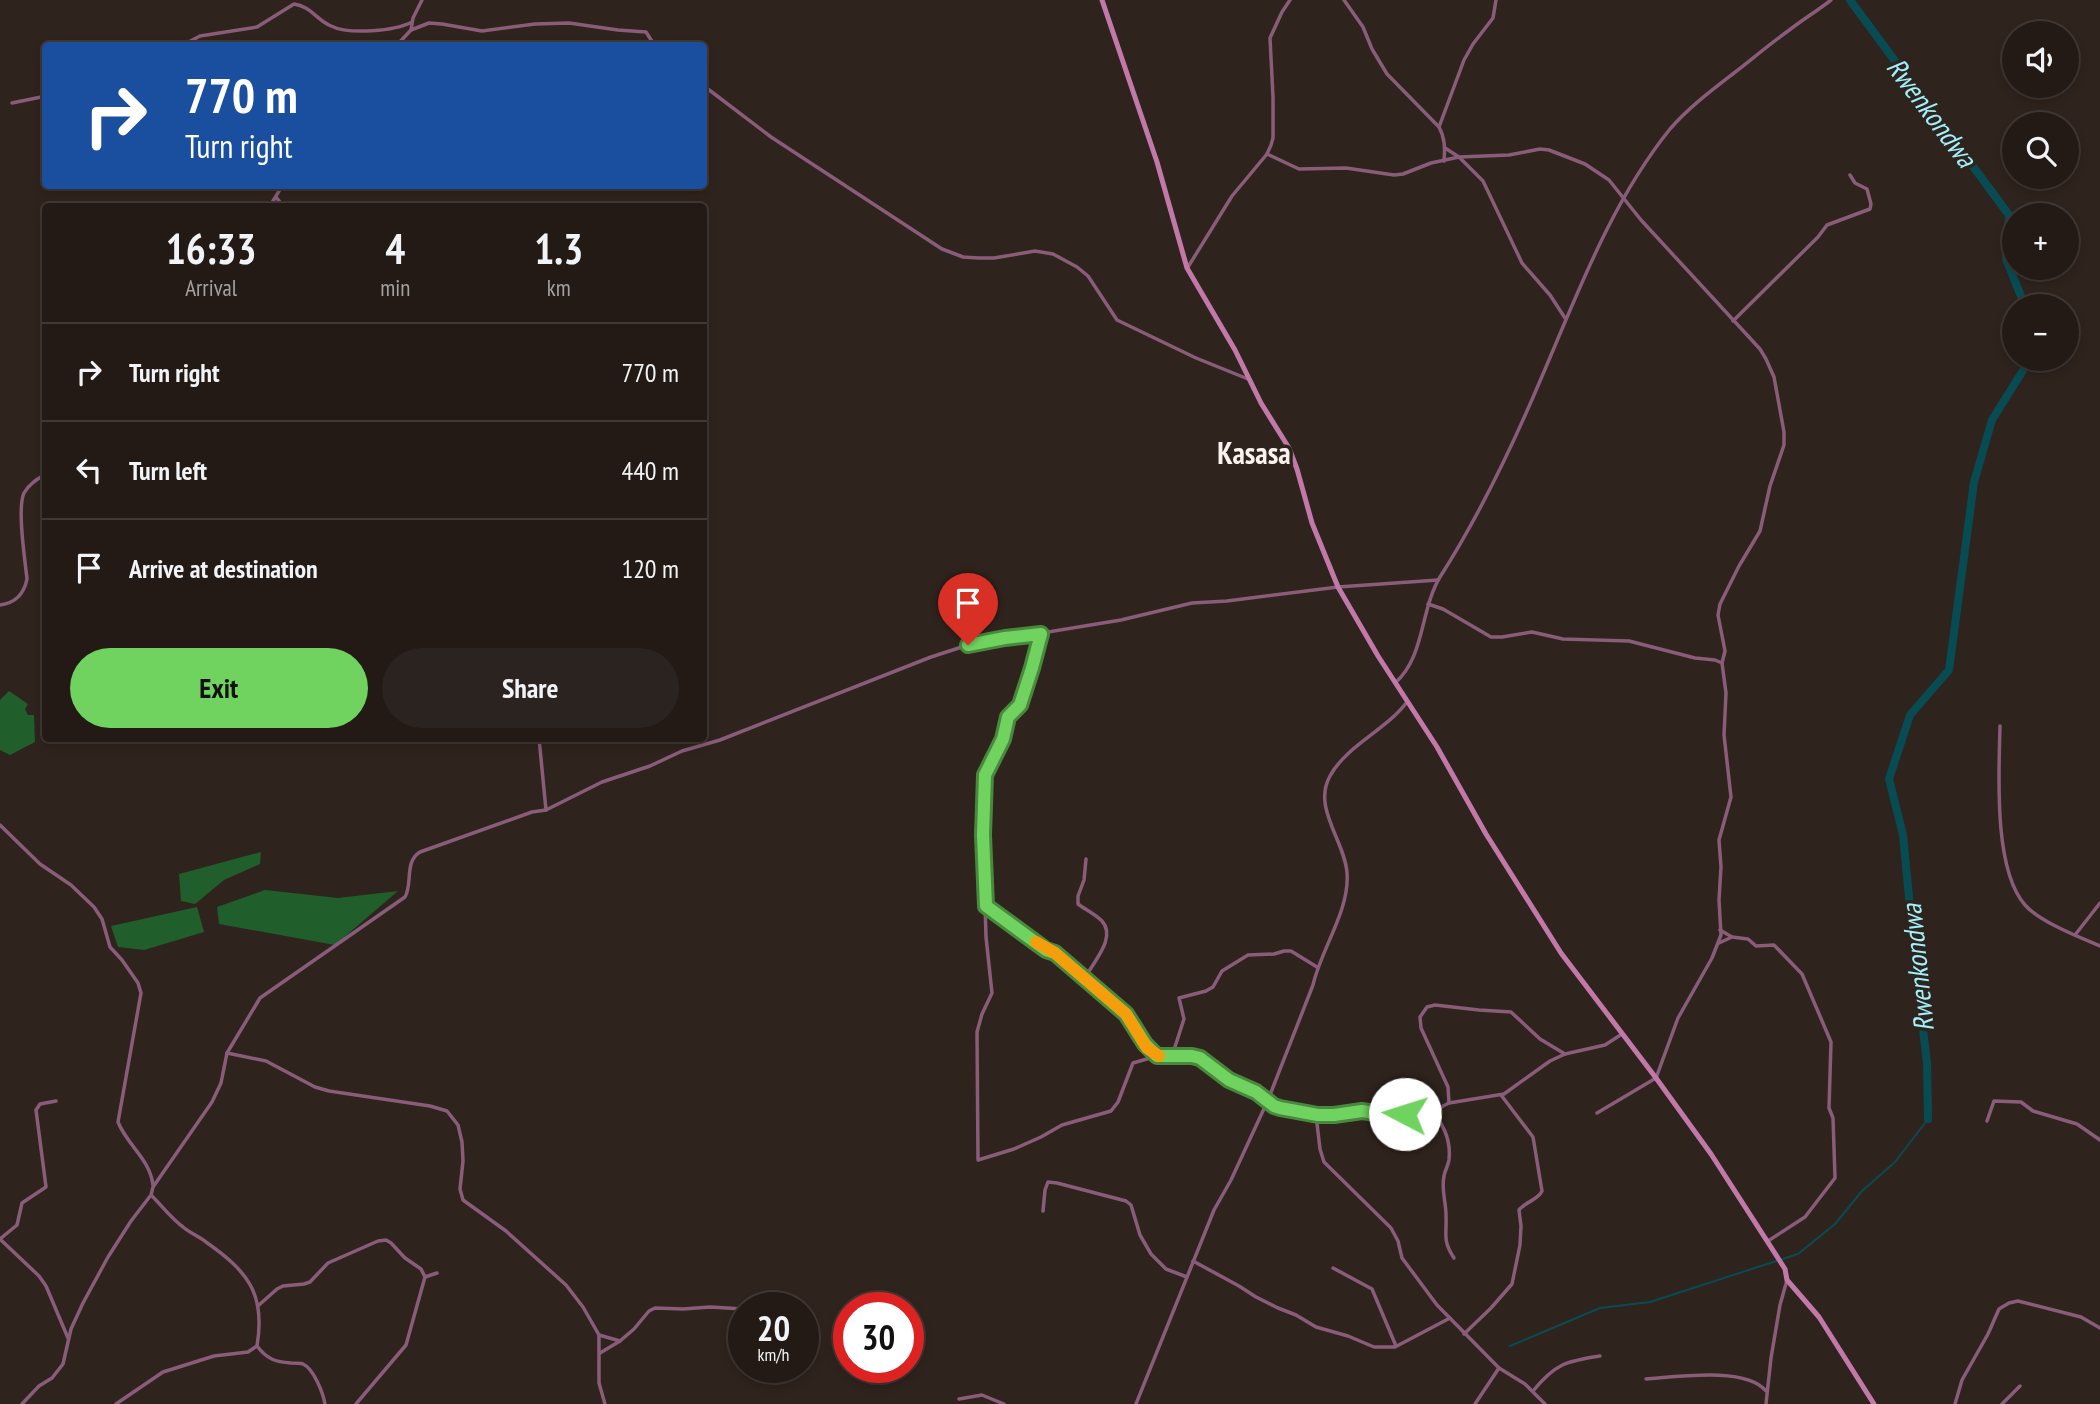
<!DOCTYPE html>
<meta charset="utf-8">
<style>
:root{--surface:#231a16;--page:#2b231f;--text:#f1f3f6;--muted:#a3a1a1;--line:#403835;--accent:#70d35f}
body{margin:0;font-family:"PT Sans Narrow",sans-serif;background:var(--page);color:var(--text);height:100vh;display:flex;flex-direction:column;font-size:26px;white-space:nowrap}
*{box-sizing:border-box;margin:0}
p{font-size:23px;color:var(--muted)}
.icon{flex:none;width:38px;height:38px;fill:none;stroke:currentColor;stroke-width:2;stroke-linecap:round;stroke-linejoin:round}
.map{position:relative;flex:1;overflow:hidden}
.side{position:absolute;left:42px;top:203px;width:665px;height:539px;display:flex;flex-direction:column;background:var(--surface);border-radius:7px;box-shadow:0 4px 10px #0003,0 0 0 2px var(--line)}
.side>*{flex:none}
.banner{position:absolute;left:42px;top:42px;width:665px;height:147px;border-radius:7px;box-shadow:0 4px 10px #0003,0 0 0 2px var(--line);background:#1a4fa0;color:#fff;overflow:hidden}
.fabs{position:absolute;left:2002px;top:21px;display:grid;gap:14px}
.fabs a{display:grid;place-items:center;width:77px;height:77px;border-radius:50%;background:var(--surface);box-shadow:0 4px 10px #0003,0 0 0 2px var(--line);font-size:35px}
.speed{position:absolute;left:728px;top:1292px;display:flex;gap:14px;font-size:35px;font-weight:700;text-align:center}
.speed>*{display:grid;place-content:center;width:91px;height:91px;border-radius:50%;background:var(--surface);box-shadow:0 4px 10px #0003,0 0 0 2px var(--line);line-height:1}
.speed small{font-size:18px;font-weight:400}
.speed .limit{border:10px solid #d22;background:#fff;color:#111}
.pin{position:absolute;display:grid;place-items:center;width:60px;height:60px;color:#fff;margin:-72px -30px;border-radius:50% 50% 50% 0;rotate:-45deg;box-shadow:0 0 7px #0007}
.pin .icon{rotate:45deg}
.me{position:absolute;width:77px;margin:-38px;rotate:275deg;stroke-linejoin:round;filter:drop-shadow(0 0 5px #0008)}
.turn{display:flex;align-items:center;gap:24px;height:147px;padding:0 28px;font-size:32px}
.turn .icon{width:91px;height:91px;stroke-width:2.5}
.turn b{display:block;font-size:49px;line-height:60px}
.eta{display:flex;justify-content:space-evenly;align-items:center;height:119px;text-align:center}
.eta b{font-size:42px;font-weight:700;line-height:49px}
.primary-button{display:flex;gap:14px;margin-top:auto;padding:14px 28px}
.primary-button a{flex:1;height:80px;border-radius:42px;background:var(--accent);color:#111;font-size:28px;font-weight:700;line-height:80px;text-align:center}
.primary-button a+a{background:var(--page);color:var(--text)}
ul{padding:0;list-style:none}
li{display:flex;align-items:center;gap:21px;height:98px;padding:0 28px;border-top:2px solid var(--line)}
li div{flex:1}
li b{display:block;font-size:26px}
li em{font-style:normal}
.map>svg:first-child{display:block}
</style>
<div class="map">
<svg width="2100" height="1404" viewBox="0 0 2100 1404">
<rect width="100%" height="100%" fill="#2f231d"/>
<g fill="#205f2b">
<path d="M9,691L28,704L25,709L28,715H34L35,742L10,755L0,750V700Z"/>
<path d="M261,852L260,864L224,880L195,904L181,901L179,874Z"/>
<path d="M265,890L338,898L398,891L335,945L219,924L217,907Z"/>
<path d="M197,907L204,932L144,950L118,947L111,926Z"/>
</g>
<g fill="none" stroke-linecap="round" stroke-linejoin="round">
<path stroke="#084c53" stroke-width="2" d="M1510,1346L1600,1308L1650,1302L1798,1254L1835,1224L1862,1191L1895,1162L1928,1119"/>
<g stroke="#084c53" stroke-width="8">
<path d="M1850,0L2009,215L2006,259L2025,306"/>
<path d="M1928,1119L1927,1062L1917,980L1903,835L1889,779L1910,715L1949,670L1974,482L1992,420L2027,364V359"/>
</g>
<g stroke="#895c7a" stroke-width="3.5">
<path d="M1344,0L1363,27L1372,49L1387,74L1439,127C1445,138 1445,148 1444,161"/>
<path d="M411,30L413,18L422,0"/>
<path d="M181,46L200,36L257,27L294,4C310,6 317,20 331,26C349,35 395,31 412,22"/>
<path d="M396,46L411,30L429,23L442,24L482,31L535,24L569,23L618,30L646,32L655,46"/>
<path d="M704,86L771,137L942,249L963,257L978,258H994L1035,251L1053,254L1077,267L1088,276L1117,320L1196,358L1248,379"/>
<path d="M12,103L46,96"/>
<path d="M1439,127L1464,60L1473,44L1493,18L1496,0"/>
<path d="M1445,148L1459,157L1483,181L1522,263L1550,295L1565,318"/>
<path d="M1267,154L1299,169L1346,168L1394,175L1403,174L1431,163L1459,157L1509,155L1540,149L1549,150L1585,164L1609,180L1641,220L1760,349L1766,359L1774,377L1784,432V445L1770,486L1760,531L1739,566L1720,604L1718,615L1725,651L1722,663L1726,693L1724,735L1731,797L1719,840L1721,867L1719,900L1721,935L1712,958L1678,1018L1656,1078L1597,1113"/>
<path d="M276,197L283,206"/>
<path d="M270,206L282,186"/>
<path d="M1188,267L1232,196L1267,154L1271,145L1273,138V97L1270,38L1282,12L1290,0"/>
<path d="M1733,321L1818,237L1827,225L1870,209L1871,204L1867,189L1855,183L1850,175"/>
<path d="M1428,604L1443,609L1491,637H1502L1532,632L1563,639L1629,641L1695,658L1715,660L1722,663"/>
<path d="M0,605C16,603 24,594 27,579C25,560 17,508 24,493C29,484 37,479 46,474"/>
<path d="M1041,634L1020,705L1008,717L1002,739L985,774L983,835L986,937L992,993L982,1014L977,1032L978,1160L1014,1149L1041,1137L1062,1125L1111,1111L1118,1102L1133,1063L1157,1056H1192L1200,1058L1229,1080L1256,1092L1274,1106L1280,1108L1318,1115H1341L1368,1110L1385,1114H1405L1421,1117L1434,1114L1443,1106L1449,1103L1504,1094L1550,1061L1565,1054L1605,1045L1622,1034"/>
<path d="M1395,683C1425,657 1420,610 1440,577C1481,513 1514,443 1543,374C1579,290 1612,201 1670,129C1688,108 1712,90 1734,73C1752,59 1770,44 1788,31C1802,20 1817,11 1831,0"/>
<path d="M2000,726C1999,771 1993,869 2025,905C2040,922 2079,937 2100,946"/>
<path d="M539,738L546,810"/>
<path d="M0,825L40,864L71,885L94,907L102,919L110,947L122,960L138,983L141,993L118,1122C127,1145 150,1159 153,1185"/>
<path d="M986,906L1046,950L1055,953L1126,1014L1142,1041L1156,1055"/>
<path d="M1720,930L1732,937L1748,939L1756,946L1774,945L1802,974L1831,1042L1829,1108L1833,1118L1835,1178L1805,1217L1768,1241"/>
<path d="M2075,935L2100,903"/>
<path d="M1719,943L1732,937"/>
<path d="M1085,978C1093,962 1117,938 1102,921C1095,914 1086,910 1078,904V896L1084,880L1086,859"/>
<path d="M227,1053L266,1061L315,1087L329,1091L430,1106L447,1111L458,1125L462,1142L463,1161L460,1189L463,1200L506,1231L566,1285L583,1307L599,1335V1383L605,1404"/>
<path d="M1172,1056L1184,1019L1179,998L1206,991L1213,987L1222,971L1248,955L1274,954L1284,951H1291L1317,967"/>
<path d="M1449,1103L1448,1087L1421,1028L1420,1017L1427,1007L1435,1005L1479,1010L1511,1012L1540,1039L1565,1054"/>
<path d="M1434,1114C1445,1127 1451,1142 1449,1160C1448,1166 1445,1170 1444,1176C1441,1189 1446,1202 1446,1215C1447,1234 1442,1240 1454,1258"/>
<path d="M1316,1115L1320,1149L1324,1162L1391,1228L1398,1241L1402,1258L1437,1305L1499,1368L1525,1384L1545,1404"/>
<path d="M1987,1121L1994,1101L2021,1102L2033,1111L2077,1124L2100,1140"/>
<path d="M152,1196C162,1206 171,1218 183,1227C190,1233 198,1236 206,1242C247,1271 266,1293 257,1346C267,1359 275,1362 291,1363C295,1363 300,1363 303,1364C314,1369 323,1393 325,1404"/>
<path d="M1043,1211L1045,1190L1048,1182L1057,1183L1126,1201L1131,1205L1140,1235L1151,1254L1166,1269L1187,1277"/>
<path d="M0,1239L17,1225L22,1203L46,1187L36,1110L40,1104L56,1101"/>
<path d="M1,1240L39,1276L46,1286L68,1338"/>
<path d="M1193,1261L1239,1286L1256,1297L1278,1308L1296,1315L1316,1327L1348,1336L1374,1347H1395L1450,1318"/>
<path d="M1333,1268L1372,1289L1396,1346"/>
<path d="M259,1305L277,1289L283,1286L304,1284L310,1282L328,1263L378,1241L386,1240L391,1243L405,1258L421,1269L425,1277L437,1273"/>
<path d="M1464,1334L1491,1308L1512,1284L1520,1245L1521,1226L1519,1210C1525,1202 1538,1200 1542,1191L1533,1137L1501,1095"/>
<path d="M599,1335L620,1341"/>
<path d="M600,1353L620,1341L634,1329L649,1311L655,1308L683,1309L710,1307L744,1309"/>
<path d="M1646,1379C1675,1377 1746,1366 1766,1391"/>
<path d="M1533,1391C1555,1364 1566,1361 1600,1356"/>
<path d="M959,1399L982,1395L1004,1404"/>
<path d="M22,1404L39,1386L52,1378L63,1364L71,1329L83,1303L108,1257L131,1221L151,1195L153,1187L212,1102L221,1083L227,1053L260,998L405,897C413,883 404,862 420,852L532,812L546,810L602,782L650,766L682,751L720,740L931,657L968,645L1121,620L1192,603L1227,601L1338,587L1438,580"/>
<path d="M116,1404L163,1372L214,1356L248,1352L257,1346"/>
<path d="M356,1404L406,1345L425,1277"/>
<path d="M1136,1404L1214,1210L1231,1180L1268,1100L1313,985C1321,949 1350,910 1347,873C1345,841 1312,808 1330,776C1346,746 1386,730 1407,702"/>
<path d="M1475,1404L1499,1368"/>
<path d="M1766,1404L1771,1358L1780,1305L1787,1280"/>
<path d="M1955,1404L1962,1380L1988,1334L1999,1309L2009,1303L2018,1301L2081,1317L2100,1328"/>
<path d="M2002,1404L2020,1386"/>
</g>
<path stroke="#c279aa" stroke-width="5" d="M1102,0L1157,162L1187,268L1235,350L1261,403L1289,448L1297,469L1312,523L1338,587L1378,656L1437,747L1486,834L1561,953L1656,1078L1711,1154L1785,1269L1787,1280L1819,1317L1874,1404"/>
</g>
<g fill="none" stroke-linecap="round" stroke-linejoin="round">
<defs>
<path id="route" d="M968,645L1005,638L1041,634L1032,668L1020,705L1008,717L1003,739L985,775L983,835L986,906L1046,950L1055,953L1126,1014L1145,1044L1157,1056H1192L1200,1058L1229,1080L1256,1092L1274,1106L1280,1108L1318,1115H1334L1362,1111L1390,1115L1405,1114"/>
</defs>
<use href="#route" stroke="#49893e" stroke-width="18"/>
<use href="#route" stroke="#70d35f" stroke-width="12"/>
<path stroke="#f59e0b" stroke-width="12" d="M1036,942L1055,953L1126,1014L1147,1048L1159,1056"/>
</g>
<g text-anchor="middle" dominant-baseline="central" stroke-width="7" stroke-linejoin="round" paint-order="stroke">
<g font-size="28" font-style="italic" fill="#a1f2fd" stroke="#2f231d">
<text transform="translate(1932 112) rotate(53)">Rwenkondwa</text>
<text transform="translate(1917 968) rotate(-96)">Rwenkondwa</text>
</g>
<g font-size="30" font-weight="bold" fill="#faf2ee" stroke="#2f231d">
<text x="1254" y="452">Kasasa</text>
</g>
</g>
</svg>
<div class="fabs">
<a><svg class="icon" aria-label="sound" viewBox="0 0 24 24"><path d="M4 9h4l5-4v14l-5-4H4zM17 9q2 3 0 6"/></svg></a>
<a><svg class="icon" aria-label="search" viewBox="0 0 24 24"><circle cx="10" cy="10" r="6"/><path d="M15 15l6 6"/></svg></a>
<a>+</a>
<a>−</a>
</div>
<div class="speed"><div>20<small>km/h</small></div><div class="limit">30</div></div>
<div class="pin" style="left:968px;top:645px;background:#d93025"><svg class="icon" aria-label="arrive" viewBox="0 0 24 24"><path d="M6 21V4h12l-3 4 3 4H6"/></svg></div>
<svg class="me" style="left:1405px;top:1114px" viewBox="-20 -20 40 40"><circle r="19" fill="#fff"/><path d="M0-13L10 11 0 6-10 11z" fill="#70d35f"/></svg>
<div class="banner">
<div class="turn"><svg class="icon" aria-label="right" viewBox="0 0 24 24"><path d="M7 20v-9h11M14 6l5 5-5 5"/></svg><div><b>770 m</b>Turn right</div></div>
</div>
<section class="side">
<div class="eta">
<div><b>16:33</b><p>Arrival</p></div>
<div><b>4</b><p>min</p></div>
<div><b>1.3</b><p>km</p></div>
</div>
<ul>
<li><svg class="icon" aria-label="right" viewBox="0 0 24 24"><path d="M7 20v-9h11M14 6l5 5-5 5"/></svg><div><b>Turn right</b></div><em>770 m</em></li>
<li><svg class="icon" aria-label="left" viewBox="0 0 24 24"><path d="M17 20v-9H6M10 6l-5 5 5 5"/></svg><div><b>Turn left</b></div><em>440 m</em></li>
<li><svg class="icon" aria-label="arrive" viewBox="0 0 24 24"><path d="M6 21V4h12l-3 4 3 4H6"/></svg><div><b>Arrive at destination</b></div><em>120 m</em></li>
</ul>
<div class="primary-button"><a>Exit</a><a>Share</a></div>
</section>
</div>
